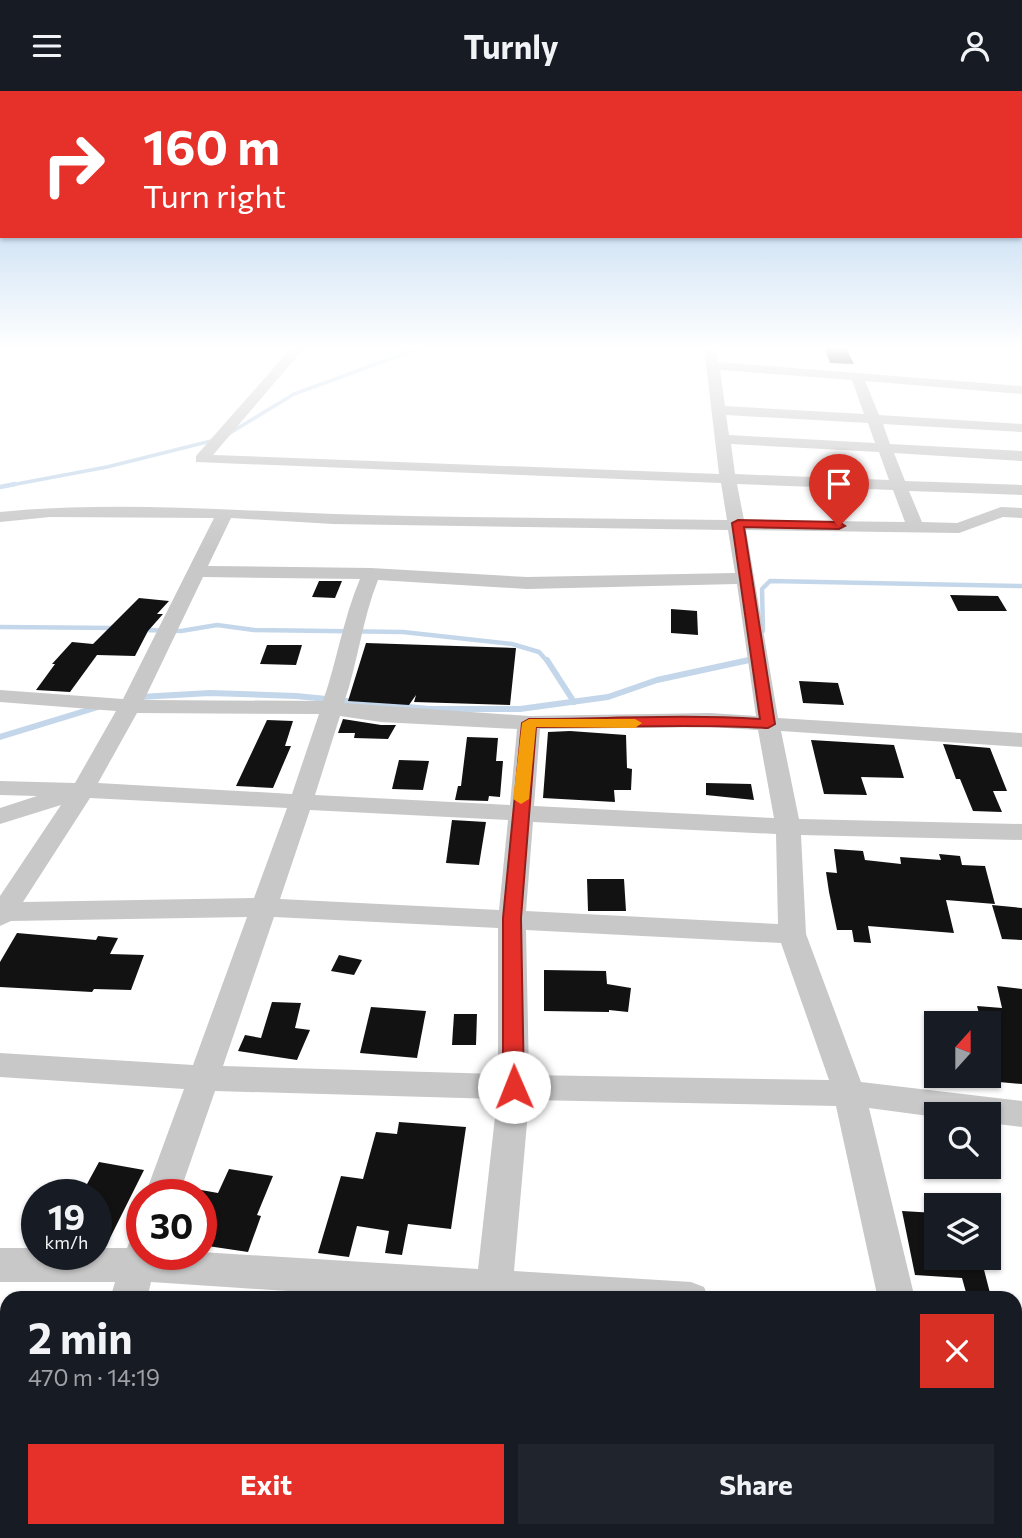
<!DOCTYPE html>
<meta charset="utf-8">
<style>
:root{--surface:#171b24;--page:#20242c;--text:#f1f3f6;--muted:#9ea1a6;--accent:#e6302a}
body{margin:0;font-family:Commissioner,sans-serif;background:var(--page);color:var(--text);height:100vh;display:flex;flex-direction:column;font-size:26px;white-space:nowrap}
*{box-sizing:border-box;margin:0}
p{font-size:23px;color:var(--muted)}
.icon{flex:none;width:38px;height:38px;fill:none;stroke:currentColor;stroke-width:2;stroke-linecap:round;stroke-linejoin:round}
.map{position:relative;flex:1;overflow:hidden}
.sheet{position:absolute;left:0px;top:1200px;width:1022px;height:247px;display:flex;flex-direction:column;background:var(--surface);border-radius:21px 21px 0 0;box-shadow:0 2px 5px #0004}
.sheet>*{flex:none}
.guide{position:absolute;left:0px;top:0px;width:1022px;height:147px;box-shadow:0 2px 5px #0004;background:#e6302a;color:#fff;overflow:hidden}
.needle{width:46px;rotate:21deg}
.buttons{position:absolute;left:924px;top:920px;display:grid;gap:14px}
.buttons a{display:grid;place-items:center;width:77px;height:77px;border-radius:0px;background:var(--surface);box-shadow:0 2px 5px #0004;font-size:35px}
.speed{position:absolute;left:21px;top:1088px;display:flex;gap:14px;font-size:35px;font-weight:700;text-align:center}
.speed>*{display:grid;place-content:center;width:91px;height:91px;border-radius:50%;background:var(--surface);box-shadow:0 2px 5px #0004;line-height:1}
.speed small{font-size:18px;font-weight:400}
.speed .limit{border:10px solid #d22;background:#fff;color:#111}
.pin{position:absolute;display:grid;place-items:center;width:60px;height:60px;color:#fff;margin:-72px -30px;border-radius:50% 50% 50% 0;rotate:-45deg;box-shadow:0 0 7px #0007}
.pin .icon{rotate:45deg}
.me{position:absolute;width:77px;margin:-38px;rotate:359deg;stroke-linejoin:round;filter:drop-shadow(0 0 5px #0008)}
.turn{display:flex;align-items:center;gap:24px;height:147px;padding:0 28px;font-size:32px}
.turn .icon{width:91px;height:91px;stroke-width:2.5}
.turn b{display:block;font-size:49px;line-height:60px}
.round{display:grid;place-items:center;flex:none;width:74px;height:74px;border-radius:0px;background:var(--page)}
.overview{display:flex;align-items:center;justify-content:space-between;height:119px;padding:0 28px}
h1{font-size:42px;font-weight:700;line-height:52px}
.primary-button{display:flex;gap:14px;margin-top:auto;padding:14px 28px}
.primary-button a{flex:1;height:80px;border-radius:0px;background:var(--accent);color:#fff;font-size:28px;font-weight:700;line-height:80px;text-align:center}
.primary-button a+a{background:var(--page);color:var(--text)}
header{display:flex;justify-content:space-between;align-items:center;height:91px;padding:0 28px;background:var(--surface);font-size:32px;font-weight:700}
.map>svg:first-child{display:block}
</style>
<header><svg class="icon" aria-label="menu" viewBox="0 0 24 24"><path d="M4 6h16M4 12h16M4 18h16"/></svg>Turnly<svg class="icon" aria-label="person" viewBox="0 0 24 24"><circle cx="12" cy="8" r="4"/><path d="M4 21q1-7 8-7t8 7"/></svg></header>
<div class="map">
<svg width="1022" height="1447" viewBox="0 0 1022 1447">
<rect width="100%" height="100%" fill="#fff"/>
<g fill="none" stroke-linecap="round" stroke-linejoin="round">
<g stroke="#c4d7ea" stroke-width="3.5">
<path d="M225,345L294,303L423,256"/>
<path d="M6,395L107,376L215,349"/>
</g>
<g stroke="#c4d7ea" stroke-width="4.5">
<path d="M0,396L15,393"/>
<path d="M0,536L118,537"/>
<path d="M143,539L181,540L217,534L254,539L403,541L512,553L539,561L548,571"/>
<path d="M763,540L762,498L770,490L1022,495"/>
<path d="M744,571L754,567"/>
</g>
<g stroke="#c4d7ea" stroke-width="6">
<path d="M547,569L574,611"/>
<path d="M140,606L210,602L296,605L429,618H520L608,606L657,589L749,569"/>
<path d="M0,646L98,616"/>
</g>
</g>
<g fill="#121212">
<path d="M824,256L846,257L854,273L830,272Z"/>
<path d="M319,490H342L335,507L312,506Z"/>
<path d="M950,504L998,505L1007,520H958Z"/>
<path d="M139,507L169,510L157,523H163L148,540L135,565L97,564L70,601L36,599L55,573H52L72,551L93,553Z"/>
<path d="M671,518L697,520L698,544L671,542Z"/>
<path d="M366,552L516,557L510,614L414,611L416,604L409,614L348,610Z"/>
<path d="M267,554H302L296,574L260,573Z"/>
<path d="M799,590L838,592L844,614L803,612Z"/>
<path d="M343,628L381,634H396L388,648L354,647L355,642H338Z"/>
<path d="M267,629L293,630L285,655H291L273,697L236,695Z"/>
<path d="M570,640L626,644L627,677L632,678L631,699H614L615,711L543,707L548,641Z"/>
<path d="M467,646L498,647L496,670H503L500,706L489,705L488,710L455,709L458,695H461Z"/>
<path d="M811,649L894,654L904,687L861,686L867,704L824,703Z"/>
<path d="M943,653L990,657L1007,700H993L1002,721L973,720L960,688H956Z"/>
<path d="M399,669L429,670L423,699L392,698Z"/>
<path d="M706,692L751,693L754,709L706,704Z"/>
<path d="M452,729L486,731L479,774L446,772Z"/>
<path d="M834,758L863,760L865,769L901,773L900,766L941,769L939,763L960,765L962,774L985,775L995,813L946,809L954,842L868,835L871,852L854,851L852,839H837L829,801L826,781L837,782Z"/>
<path d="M587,788H624L626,820H588Z"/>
<path d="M992,814L1022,817V849L1002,848Z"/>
<path d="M17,842L96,849L98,845L118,847L110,863L144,864L131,899L94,898L92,901L0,896V871Z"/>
<path d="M339,864L362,869L354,884L331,880Z"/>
<path d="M544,879L606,880L607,893L631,897L628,921L609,919V921L544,920Z"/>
<path d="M997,895L1022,898V993L999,991L989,958V933H982L977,915L1002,917Z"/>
<path d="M272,911L301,912L295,937L310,939L297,969L238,960L245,944L261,947Z"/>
<path d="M371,916L426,920L417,967L360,962Z"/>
<path d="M454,923H477L476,954H452Z"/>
<path d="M399,1031L466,1036L451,1138L408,1133L402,1164L385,1162L389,1140L357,1135L349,1166L318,1162L341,1085L363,1088L376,1041L397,1043Z"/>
<path d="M99,1071L144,1079L109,1149L96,1147V1104H81Z"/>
<path d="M229,1078L273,1085L257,1124L261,1125L248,1161L201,1154V1099L218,1102Z"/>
<path d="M902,1120L936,1122V1167H981L991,1206L967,1205L962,1187L915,1184Z"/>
</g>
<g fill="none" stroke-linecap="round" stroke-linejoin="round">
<g fill="#c8c8c8" fill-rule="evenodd">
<path d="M292,256H305L213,364L719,383L704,256H716L718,271L1022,295V303L865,290L879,324L1022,333V341L883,333L890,353L1022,360V370L894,362L905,390L1022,394V404L909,400L922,431L957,432L1001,416L1022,417V427L1003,426L959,442L746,439L778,627L1022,642V656L781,640L799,728L1022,733V749L801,744L806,843L861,991L1022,1010V1036L989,1032V1024L936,1026L869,1017L915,1208H878L836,1015L529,1009L514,1180L691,1191L704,1196L709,1208H408L151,1191L147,1208H110L115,1191H0V1157H37V1164H96V1157H127L129,1152L142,1148V1164H201V1161L478,1178L497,1008L215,1000L179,1104H145L184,998L0,986V962L193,974L247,826L11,830L0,835V805L61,714L0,733V717L37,705L0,704V690L75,692L116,620L0,611V599L123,608L214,427L50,426L0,431V421C111,410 223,419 334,423C465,427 596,427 727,429L721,392L196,371V365ZM720,279L852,289L864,323L725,315ZM726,324L868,332L875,352L729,344ZM731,353L879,361L889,389L735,383ZM737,393L893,399L905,431L744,429ZM231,427L333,433L728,439L735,482L527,486L371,477L208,475ZM203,486L360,488C343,528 337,570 323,610L144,609ZM378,489L527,498L737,493L756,625L710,622L529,625L344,612C358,571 362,529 378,489ZM137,622L319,623L292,703L98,692ZM340,625L381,631L517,638L510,714L315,704ZM710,636L758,639L774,727L534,715L540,638ZM90,707L287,717L254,807L23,811ZM310,719L508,729L499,819L280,808ZM533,731L776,743L778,833L526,820ZM274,826L498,837V983L223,975ZM526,839L781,852L829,989L529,984Z"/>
<path d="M1015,1216L1022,1217V1253L1015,1252Z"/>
<path d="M0,1416H7V1440H27L24,1447H0Z"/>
<path d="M31,1440H73L72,1447H30Z"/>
<path d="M167,1440H542L544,1447H170Z"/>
<path d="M923,1440H965L966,1447H924Z"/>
</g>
</g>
<linearGradient id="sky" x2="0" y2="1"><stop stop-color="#99c2e9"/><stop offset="0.56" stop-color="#fff"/><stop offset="1" stop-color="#fff" stop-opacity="0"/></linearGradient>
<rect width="1022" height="459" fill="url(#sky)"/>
<path fill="#e6302a" stroke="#961f1b" stroke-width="2" d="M738,429L839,431L845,435L839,438L744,436L775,633L768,637C691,632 614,637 536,636L521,827L524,996L521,1002H506L503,996V827L522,632L529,628C606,628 683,623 760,628L732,432Z"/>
<path fill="#f59e0b" d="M529,628H635L642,632L635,637L536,636L529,708L521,713L513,708L522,632Z"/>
</svg>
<div class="buttons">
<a><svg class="needle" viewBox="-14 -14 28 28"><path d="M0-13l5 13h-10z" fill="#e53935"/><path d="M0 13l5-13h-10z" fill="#9ea1a6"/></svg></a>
<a><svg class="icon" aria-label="search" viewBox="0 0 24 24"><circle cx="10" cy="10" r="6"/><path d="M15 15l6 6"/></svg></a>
<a><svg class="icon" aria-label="layers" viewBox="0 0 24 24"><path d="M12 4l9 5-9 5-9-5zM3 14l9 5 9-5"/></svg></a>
</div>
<div class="speed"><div>19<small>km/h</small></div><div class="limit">30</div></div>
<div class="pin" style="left:839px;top:435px;background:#d93025"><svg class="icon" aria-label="arrive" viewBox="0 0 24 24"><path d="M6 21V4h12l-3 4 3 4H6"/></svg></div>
<svg class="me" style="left:514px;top:996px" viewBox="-20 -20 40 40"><circle r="19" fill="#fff"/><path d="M0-13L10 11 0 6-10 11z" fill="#e6302a"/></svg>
<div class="guide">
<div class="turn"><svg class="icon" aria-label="right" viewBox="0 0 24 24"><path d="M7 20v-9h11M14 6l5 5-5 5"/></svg><div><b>160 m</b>Turn right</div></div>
</div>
<section class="sheet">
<div class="overview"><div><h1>2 min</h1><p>470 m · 14:19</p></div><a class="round" style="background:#d93025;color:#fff"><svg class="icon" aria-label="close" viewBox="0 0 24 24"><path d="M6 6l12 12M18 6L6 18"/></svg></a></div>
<div class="primary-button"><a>Exit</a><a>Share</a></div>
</section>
</div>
